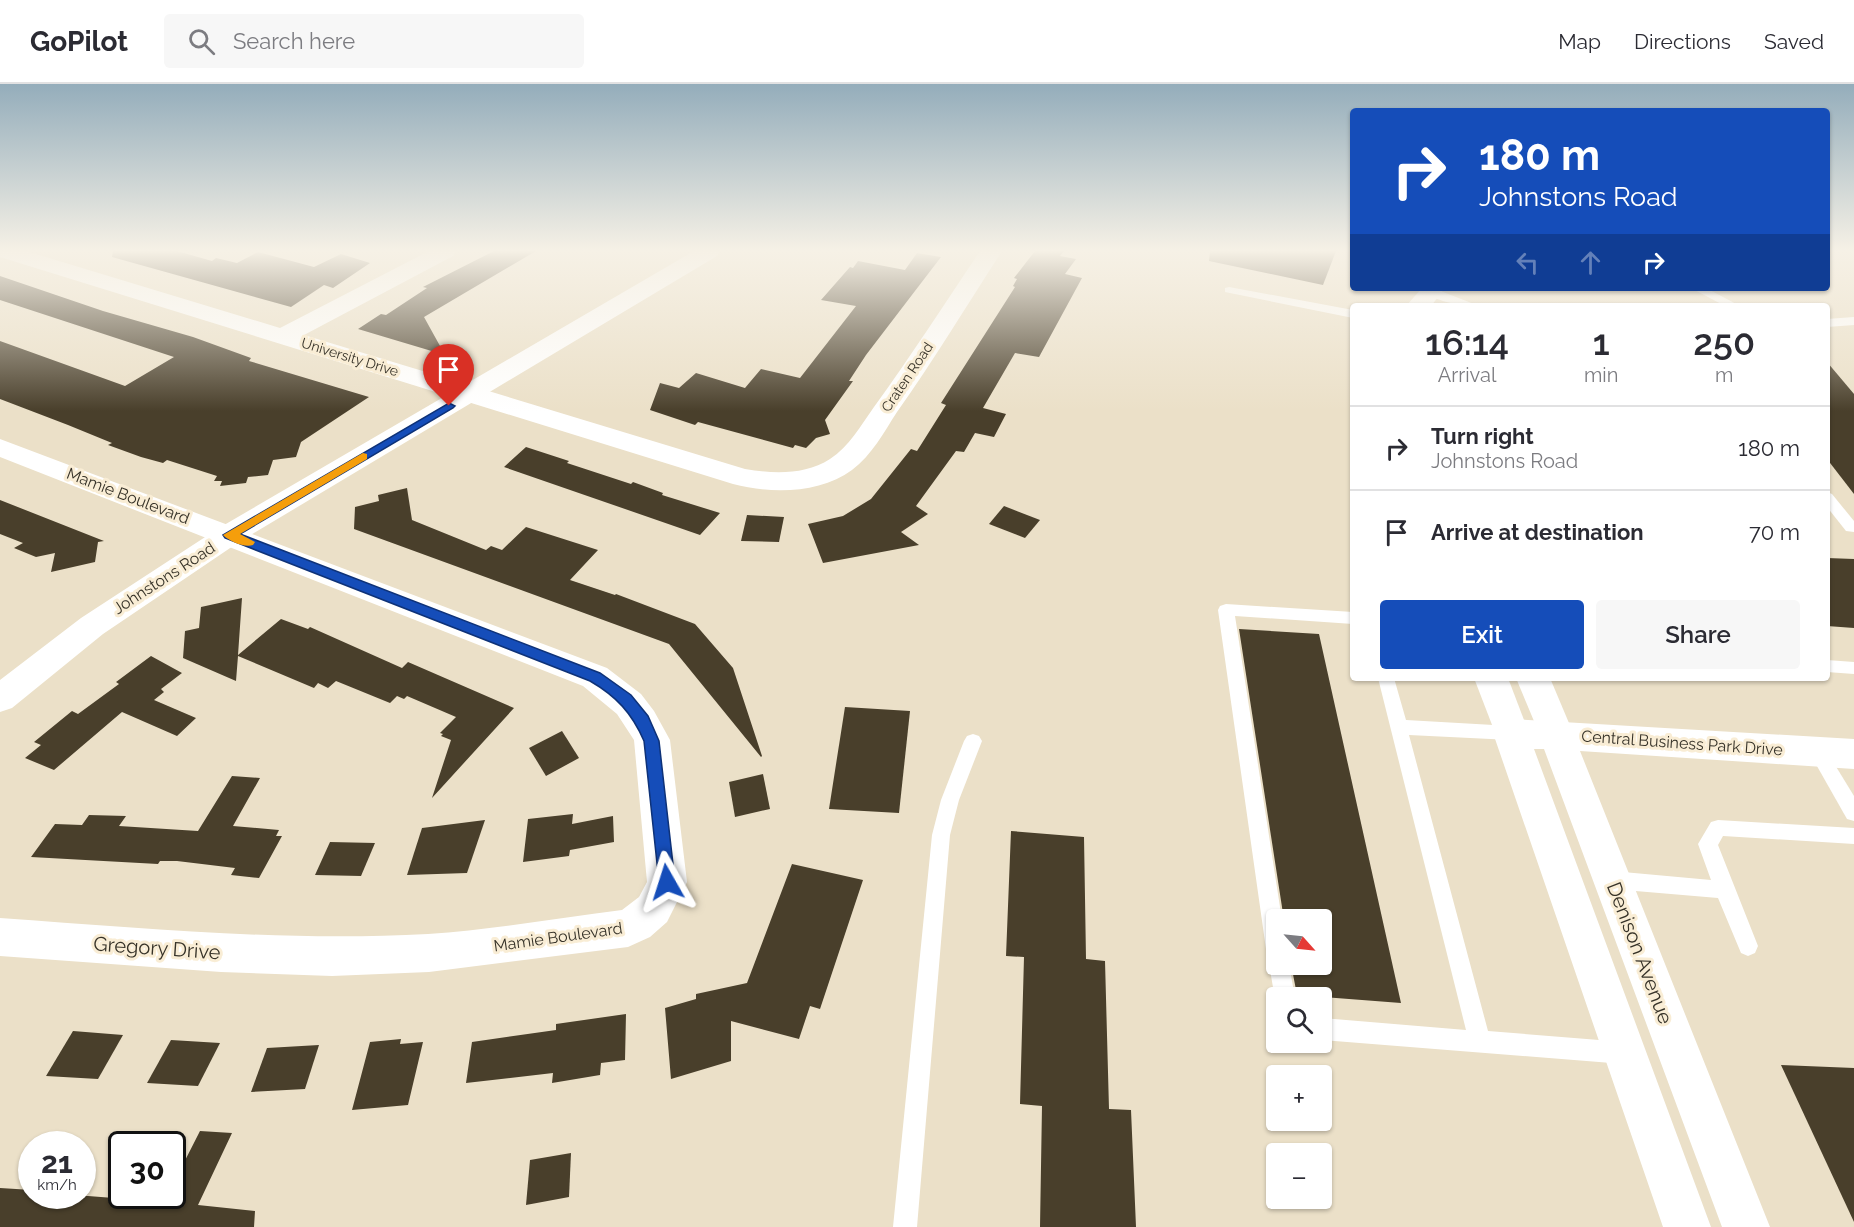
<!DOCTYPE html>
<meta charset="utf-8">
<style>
:root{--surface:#fff;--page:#f7f7f7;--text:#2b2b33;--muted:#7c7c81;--line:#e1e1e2;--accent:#154db9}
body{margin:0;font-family:Raleway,sans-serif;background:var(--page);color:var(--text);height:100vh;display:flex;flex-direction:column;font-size:22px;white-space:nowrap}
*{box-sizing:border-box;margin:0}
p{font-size:20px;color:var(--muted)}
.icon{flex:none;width:33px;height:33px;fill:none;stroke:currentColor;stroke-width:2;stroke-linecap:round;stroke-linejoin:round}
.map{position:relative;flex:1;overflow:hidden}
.details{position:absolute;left:1350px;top:219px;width:480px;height:378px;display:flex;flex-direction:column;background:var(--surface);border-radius:6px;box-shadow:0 2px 4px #0004}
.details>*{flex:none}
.hud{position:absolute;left:1350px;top:24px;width:480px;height:183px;border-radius:6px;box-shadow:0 2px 4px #0004;background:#154db9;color:#fff;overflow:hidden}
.needle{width:39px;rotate:117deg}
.buttons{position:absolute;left:1266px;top:825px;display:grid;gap:12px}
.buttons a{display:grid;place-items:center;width:66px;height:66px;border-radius:6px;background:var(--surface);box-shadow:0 2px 4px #0004;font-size:30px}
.speed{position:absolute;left:18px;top:1047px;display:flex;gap:12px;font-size:30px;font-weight:700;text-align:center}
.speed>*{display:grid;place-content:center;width:78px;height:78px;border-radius:50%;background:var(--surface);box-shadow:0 2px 4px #0004;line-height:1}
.speed small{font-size:15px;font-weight:400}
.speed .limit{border:3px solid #111;border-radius:9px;background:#fff;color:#111}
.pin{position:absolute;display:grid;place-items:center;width:51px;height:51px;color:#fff;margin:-62px -26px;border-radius:50% 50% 50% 0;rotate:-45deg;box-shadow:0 0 6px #0007}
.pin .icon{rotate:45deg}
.me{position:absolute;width:66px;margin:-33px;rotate:354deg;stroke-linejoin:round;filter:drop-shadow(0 0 4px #0008)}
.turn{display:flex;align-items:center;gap:21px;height:126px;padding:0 30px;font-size:27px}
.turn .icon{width:78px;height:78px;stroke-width:2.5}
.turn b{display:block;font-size:42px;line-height:51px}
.lanes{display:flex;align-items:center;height:57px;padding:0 30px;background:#0003;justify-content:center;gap:30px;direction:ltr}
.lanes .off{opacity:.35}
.eta{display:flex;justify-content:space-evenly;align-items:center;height:102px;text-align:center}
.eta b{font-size:36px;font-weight:600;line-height:42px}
.action{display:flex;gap:12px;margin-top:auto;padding:12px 30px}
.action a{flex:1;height:69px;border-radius:6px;background:var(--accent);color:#fff;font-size:24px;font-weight:600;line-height:69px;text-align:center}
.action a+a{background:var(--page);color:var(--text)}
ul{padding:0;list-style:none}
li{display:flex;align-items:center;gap:18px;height:84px;padding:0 30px;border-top:2px solid var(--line)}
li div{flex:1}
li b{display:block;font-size:22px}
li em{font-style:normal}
header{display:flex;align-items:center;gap:36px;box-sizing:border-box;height:84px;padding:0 30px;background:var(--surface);border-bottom:2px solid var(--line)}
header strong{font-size:28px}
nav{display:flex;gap:33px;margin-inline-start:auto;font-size:21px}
.search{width:420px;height:54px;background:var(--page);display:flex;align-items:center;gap:15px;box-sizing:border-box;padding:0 21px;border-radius:6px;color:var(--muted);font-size:22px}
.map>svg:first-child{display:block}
</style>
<header>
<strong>GoPilot</strong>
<div class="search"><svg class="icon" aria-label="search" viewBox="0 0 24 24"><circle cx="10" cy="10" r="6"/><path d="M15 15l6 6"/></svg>Search here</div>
<nav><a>Map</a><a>Directions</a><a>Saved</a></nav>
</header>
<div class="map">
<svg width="1854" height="1143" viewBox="0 0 1854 1143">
<rect width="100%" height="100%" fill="#ebe0c8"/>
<g fill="#493f2b">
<path d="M113,167H177L212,177L216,174L237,179L258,168L314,183L341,170L370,179L333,204L324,201L291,223L112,173Z"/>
<path d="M494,167H536L424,233L445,271L358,245L381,230L386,231L427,204L423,203Z"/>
<path d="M1035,167H1064L1060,172L1076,175L1065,190L1082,194L1039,273L1015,269L983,324L1006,330L994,353L975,349L964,368L956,367L916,422L928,430L901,448L919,461L823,479L808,440L843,432L871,415L911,365L917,367L946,321L941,319L1015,203L1013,202L1017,195L1014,194Z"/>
<path d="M1210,167H1336L1323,201L1209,177Z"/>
<path d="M917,169L941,173L866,271L849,297H853L825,336L830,350L816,354L806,364L795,361L793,364L698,338L695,341L650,326L660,299L679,304L696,289L745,304L761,285L800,294L856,222L821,216L850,183L853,184L858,177L905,186Z"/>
<path d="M0,192L103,227L193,253L251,274L249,277L369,313L301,358L296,373L273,376L268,391L248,393L246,399L220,402L222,397H214L217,392L167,376L163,379L141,373L108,361L112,359L68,341L0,315V257L125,302L174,273L0,216Z"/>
<path d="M1827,278L1854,310V410L1827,375Z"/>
<path d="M526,363L569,377L567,379L631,400L633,398L663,409L662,411L720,429L700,451L504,383Z"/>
<path d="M407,404L412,436L486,466L491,462L502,466L526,443L598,466L570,496L615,511L616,510L695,540L733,584L762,672L761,673L669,560L354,445L355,423L379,417L378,411Z"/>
<path d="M0,416L104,457L98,458L95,478L51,488L55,469L36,473L14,464L23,459L0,450Z"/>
<path d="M1004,422L1040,436L1025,454L989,440Z"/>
<path d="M747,431L784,433L779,458L741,457Z"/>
<path d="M1827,474L1854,475V544L1827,542Z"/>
<path d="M242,514L238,571L281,535L308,545L310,543L402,584L408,578L514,624L432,714L451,656L441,652L443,650L440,649L456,633L407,612L404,615L397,612L390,619L336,597L328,604L318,599L314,604L238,572L236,597L183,574L185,547L199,544L201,523Z"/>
<path d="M1239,545L1319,550L1401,919L1297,911L1291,880H1322V836H1284Z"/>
<path d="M151,572L182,589L161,605L164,608L154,616L196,634L177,652L122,628L54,686L25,674L41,661L34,658L72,627L78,630L119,600L116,598Z"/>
<path d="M845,623L910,627L899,729L829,725Z"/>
<path d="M562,647L579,674L546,692L529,664Z"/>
<path d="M763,690L770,725L735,733L729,698Z"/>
<path d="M232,692L260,694L233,742L279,746L276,752H282L259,794L231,791L235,784L177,777H160L158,780L31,773L55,740L82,741L89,731L126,732L119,742L198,747Z"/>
<path d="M573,730L572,740L613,732L614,758L570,766L569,772L523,778L528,735Z"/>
<path d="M485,736L467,789L407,791L422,744Z"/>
<path d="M1011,747L1084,753L1086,875L1105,877L1109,1025L1131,1026L1136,1143H1040L1042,1022L1020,1020L1024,873L1006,872Z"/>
<path d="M330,758L375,759L361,792L315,791Z"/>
<path d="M792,780L863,796L820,925L810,922L799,955L731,937V977L671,995L665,924L696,915V910L747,899Z"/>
<path d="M626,930L625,976L601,979L600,991L552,999L553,989L466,999L472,958L556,946V940Z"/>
<path d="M73,947L123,951L98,995L46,992Z"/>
<path d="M401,955L400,960L423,958L408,1021L352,1026L370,958Z"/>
<path d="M171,956L220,959L198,1002L147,999Z"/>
<path d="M319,961L305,1005L251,1008L267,964Z"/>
<path d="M1781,981L1854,984V1138Z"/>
<path d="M200,1047L232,1049L198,1121L255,1127L254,1143H0V1104L32,1106V1112H88L165,1118L168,1112H172V1102Z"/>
<path d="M571,1069L569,1113L526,1121L530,1076Z"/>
</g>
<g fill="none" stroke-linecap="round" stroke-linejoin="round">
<g fill="#fff" fill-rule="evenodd">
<path d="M1229,203L1353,226V234L1225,208V204Z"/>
<path d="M1420,204H1433L1479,222C1461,222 1433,218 1420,204Z"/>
<path d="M1691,204H1706L1740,222H1725Z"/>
<path d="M1854,233V241L1827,243V235Z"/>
<path d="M1827,408L1832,410L1854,437V448L1846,447L1827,423Z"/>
<path d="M1226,520L1353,528V540L1235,532L1282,836H1276V880H1289L1295,914H1276V921L1269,880L1272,873L1266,865L1218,526L1220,522Z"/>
<path d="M1827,576L1854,578V590L1827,588Z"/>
<path d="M1378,594H1394L1406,636L1511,642L1517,644L1520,649L1517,654L1511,656L1409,651L1488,947L1624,958L1632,961L1635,969L1632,977L1624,980L1322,956V934L1466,946Z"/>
<path d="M973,650L979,652L982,657L959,716L950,751L917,1143H893L932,751L941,716L964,657L967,652Z"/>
<path d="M1818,661L1824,663L1854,712V737L1847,735L1809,668L1812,663Z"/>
<path d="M1718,736L1854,744V760L1723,752L1718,761L1758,862L1755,869L1748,872L1741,869L1718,814L1612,805L1605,802L1602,796L1605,790L1612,787L1711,796L1698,760L1711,738Z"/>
</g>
<g fill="#fff" fill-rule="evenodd">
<path d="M0,167H26L280,244L429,167H456L453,172L304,251L745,385C774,390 805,391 830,375C849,363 861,341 874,323C911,272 945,219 980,167H1002C967,221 934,276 897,328C884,348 872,371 852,386C820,410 770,410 733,400L0,173Z"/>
<path d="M1422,204H1440L1442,208L1431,222H1406Z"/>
<path d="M0,355L607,584L641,610L654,627L670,656L687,798L667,838L650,853L628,863L429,888L332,892L221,888L0,872V834C142,844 285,858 428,850C492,846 558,834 622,826L639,813L647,798L634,656L617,630L583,602L0,373Z"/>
<path d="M1474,594H1508L1529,649L1523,659L1511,663L1499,659Z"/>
<path d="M1516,594H1550L1574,651L1568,661L1556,665L1544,661Z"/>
</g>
<g fill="#fff" fill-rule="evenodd">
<path d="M694,167H720L717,172L239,458L103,550L12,624L0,628V596L81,534L219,444Z"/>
<path d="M1511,635L1854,655V685L1580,667L1770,1143H1722L1544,665H1534L1711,1143H1663L1493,649L1499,639Z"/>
</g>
</g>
<linearGradient id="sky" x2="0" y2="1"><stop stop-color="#94adbb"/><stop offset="0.51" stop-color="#f6f1e6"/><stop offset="1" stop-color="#f6f1e6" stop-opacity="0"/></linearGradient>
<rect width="1854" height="327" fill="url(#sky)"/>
<path fill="#154db9" stroke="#0e3278" stroke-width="1.5" d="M449,319L455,322L453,324L240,450L600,589L631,611L648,632L659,657L675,798L673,804L667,806L662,804L659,798L644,657C632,629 616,612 590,597L225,454L223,451Z"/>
<path fill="#f59e0b" d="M363,369L367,370V375L240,450L255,458L253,461C244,464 229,457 223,451Z"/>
<g text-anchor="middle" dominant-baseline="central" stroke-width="6" stroke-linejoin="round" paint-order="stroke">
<g font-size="14" fill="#363228" stroke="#f9edd5">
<text transform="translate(350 273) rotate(17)">University Drive</text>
<text transform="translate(907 293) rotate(-56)">Craten Road</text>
</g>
<g font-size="16" fill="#363228" stroke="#f9edd5">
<text transform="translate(128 412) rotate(21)">Mamie Boulevard</text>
<text transform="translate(164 494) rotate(-33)">Johnstons Road</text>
<text transform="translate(1682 659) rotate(4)">Central Business Park Drive</text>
<text transform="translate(558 853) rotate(-8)">Mamie Boulevard</text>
</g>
<g font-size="20" fill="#363228" stroke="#f9edd5">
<text transform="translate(157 864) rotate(4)">Gregory Drive</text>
<text transform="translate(1640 869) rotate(69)">Denison Avenue</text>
</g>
</g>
</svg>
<div class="buttons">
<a><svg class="needle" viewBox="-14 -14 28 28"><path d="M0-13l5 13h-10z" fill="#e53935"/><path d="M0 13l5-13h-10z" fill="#7c7c81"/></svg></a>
<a><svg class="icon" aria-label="search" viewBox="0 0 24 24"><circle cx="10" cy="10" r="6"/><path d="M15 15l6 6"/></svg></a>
<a>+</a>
<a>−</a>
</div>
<div class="speed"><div>21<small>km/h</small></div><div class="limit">30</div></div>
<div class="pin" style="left:449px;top:322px;background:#d93025"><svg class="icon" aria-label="arrive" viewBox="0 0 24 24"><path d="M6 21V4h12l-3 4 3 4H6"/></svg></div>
<svg class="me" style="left:667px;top:798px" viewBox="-20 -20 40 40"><path d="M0-17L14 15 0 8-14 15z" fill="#154db9" stroke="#fff" stroke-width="4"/></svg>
<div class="hud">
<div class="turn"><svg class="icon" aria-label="right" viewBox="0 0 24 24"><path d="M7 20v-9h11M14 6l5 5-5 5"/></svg><div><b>180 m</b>Johnstons Road</div></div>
<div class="lanes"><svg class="icon off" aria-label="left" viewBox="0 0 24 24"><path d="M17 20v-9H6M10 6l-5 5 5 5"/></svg><svg class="icon off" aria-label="ahead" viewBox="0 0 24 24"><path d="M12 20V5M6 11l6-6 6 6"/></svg><svg class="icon" aria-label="right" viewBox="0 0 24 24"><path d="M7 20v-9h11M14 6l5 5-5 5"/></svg></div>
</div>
<section class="details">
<div class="eta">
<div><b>16:14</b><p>Arrival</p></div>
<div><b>1</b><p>min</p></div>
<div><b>250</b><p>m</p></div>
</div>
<ul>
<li><svg class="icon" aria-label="right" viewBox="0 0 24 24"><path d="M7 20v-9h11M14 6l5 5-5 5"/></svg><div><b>Turn right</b><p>Johnstons Road</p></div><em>180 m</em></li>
<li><svg class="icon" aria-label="arrive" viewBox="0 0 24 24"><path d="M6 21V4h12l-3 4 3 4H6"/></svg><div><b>Arrive at destination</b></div><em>70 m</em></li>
</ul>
<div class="action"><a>Exit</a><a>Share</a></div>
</section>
</div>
